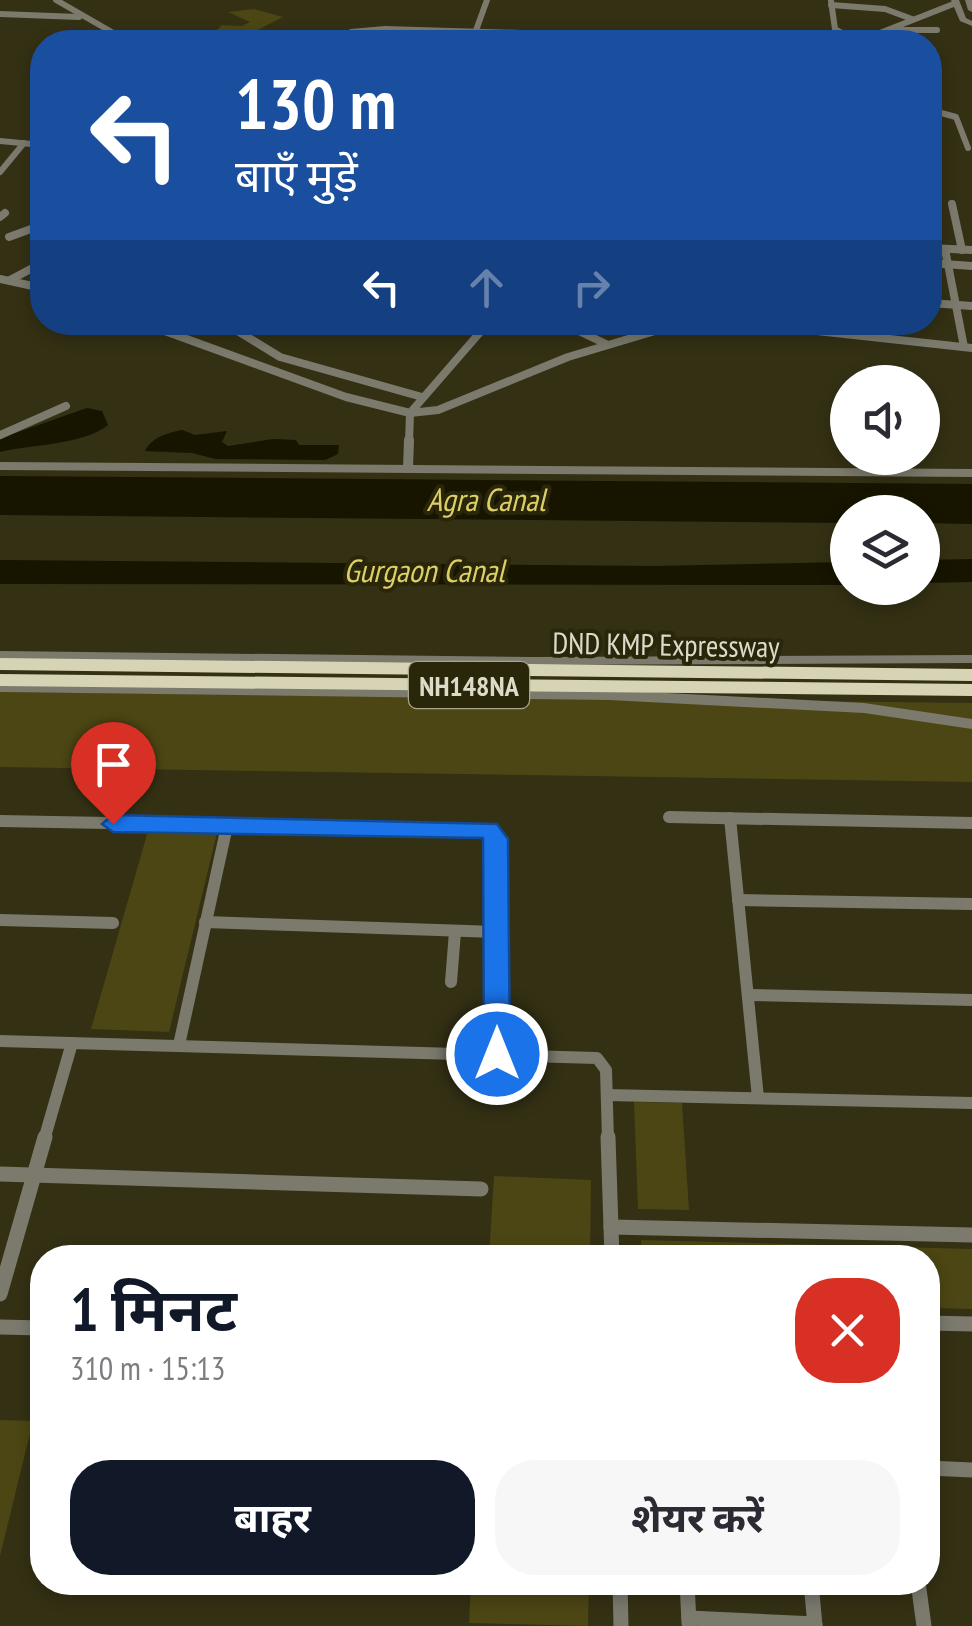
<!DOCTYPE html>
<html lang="hi">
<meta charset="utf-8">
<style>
:root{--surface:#fff;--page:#f7f7f7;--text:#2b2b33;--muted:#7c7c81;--accent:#111827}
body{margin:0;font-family:"PT Sans Narrow","Noto Sans Devanagari",sans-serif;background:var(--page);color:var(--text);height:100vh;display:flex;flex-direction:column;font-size:38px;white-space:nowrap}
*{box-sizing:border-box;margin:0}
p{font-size:32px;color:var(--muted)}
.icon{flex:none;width:55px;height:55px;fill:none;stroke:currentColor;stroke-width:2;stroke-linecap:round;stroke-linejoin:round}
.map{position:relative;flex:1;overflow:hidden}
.panel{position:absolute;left:30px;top:1245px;width:910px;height:350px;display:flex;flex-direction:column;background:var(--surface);border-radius:40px;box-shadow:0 5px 15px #0003}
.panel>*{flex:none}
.banner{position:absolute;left:30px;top:30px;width:912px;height:305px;border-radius:40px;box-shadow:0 5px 15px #0003;background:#1a4fa0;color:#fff;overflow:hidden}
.tools{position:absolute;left:830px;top:365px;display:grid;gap:20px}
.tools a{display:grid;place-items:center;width:110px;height:110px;border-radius:50%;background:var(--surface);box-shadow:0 5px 15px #0003;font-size:50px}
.pin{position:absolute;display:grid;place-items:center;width:85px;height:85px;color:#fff;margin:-102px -42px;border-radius:50% 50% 50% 0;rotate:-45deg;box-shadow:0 0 10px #0007}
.pin .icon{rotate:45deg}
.me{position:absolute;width:110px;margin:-55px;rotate:0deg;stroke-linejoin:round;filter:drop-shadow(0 0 8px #0008)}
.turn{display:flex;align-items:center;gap:35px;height:210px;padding:0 40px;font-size:45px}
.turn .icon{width:130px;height:130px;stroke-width:2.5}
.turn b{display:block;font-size:70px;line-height:85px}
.lanes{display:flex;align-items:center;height:95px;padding:0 40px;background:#0003;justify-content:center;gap:50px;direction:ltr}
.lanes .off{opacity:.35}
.round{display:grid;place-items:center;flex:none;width:105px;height:105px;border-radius:40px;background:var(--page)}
.summary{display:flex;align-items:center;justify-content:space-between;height:170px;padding:0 40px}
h1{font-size:60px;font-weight:700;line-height:75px;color:var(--accent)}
.button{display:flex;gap:20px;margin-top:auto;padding:20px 40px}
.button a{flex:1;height:115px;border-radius:40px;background:var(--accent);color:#fff;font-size:40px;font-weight:700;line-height:115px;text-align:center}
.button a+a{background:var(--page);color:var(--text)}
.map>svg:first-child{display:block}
</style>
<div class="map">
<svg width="972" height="1626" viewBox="0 0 972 1626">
<rect width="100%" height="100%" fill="#333014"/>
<g fill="#4c4614">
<path d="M254,9L283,17L235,42H206L222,25L242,26L250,22L228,12Z"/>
<path d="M0,692L972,703V782L0,767Z"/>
<path d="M148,831L217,833L169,1032L91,1029Z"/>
<path d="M634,1102L682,1103L689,1210L638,1209Z"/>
<path d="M494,1176L591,1180L590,1257H489Z"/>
<path d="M641,1240L972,1249V1309L928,1308V1258L642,1257Z"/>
<path d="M0,1420L33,1421L0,1556Z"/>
<path d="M471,1583H589L588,1626L469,1623Z"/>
</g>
<g fill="#171400">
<path d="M87,408L102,411L108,425C83,445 33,444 0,452V440L10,435Z"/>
<path d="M182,430L195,435L227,431L222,442L228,446L273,439L296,440L299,445H339L338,454L325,460L216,459L192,453L145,451C152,437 168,433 182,430Z"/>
<path d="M0,476L972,484V524L923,523L922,512H848L847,523L0,515Z"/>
<path d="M972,559V582L923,583V560Z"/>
<path d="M0,560L655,566L847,562L848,585L0,584Z"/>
</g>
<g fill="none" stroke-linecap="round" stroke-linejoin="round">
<g stroke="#7b7a6d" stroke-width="6">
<path d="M56,0L129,42"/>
<path d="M831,1L835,29L858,42"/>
<path d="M831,5L885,9L912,19"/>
<path d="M0,14L79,17"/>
<path d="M892,30H937"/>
<path d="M475,33L487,0"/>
<path d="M344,42L351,32L385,29L521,33L525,35L523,42"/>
<path d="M857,42L956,3"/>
<path d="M930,110L956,117L968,148"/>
<path d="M0,141L42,145"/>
<path d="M0,172L24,143"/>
</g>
<g stroke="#7b7a6d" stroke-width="8">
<path d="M952,204L962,250"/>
<path d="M0,217L5,213"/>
<path d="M9,237L42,225"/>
<path d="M930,248L972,250"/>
<path d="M945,249L964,347"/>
<path d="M930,263L972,266"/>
<path d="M0,279L42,288"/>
<path d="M10,280L42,263"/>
<path d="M930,303L972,306"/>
<path d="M140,322L346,397L410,413L409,443"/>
<path d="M223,322L280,357L422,397"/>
<path d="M456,322L486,327"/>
<path d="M489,322L410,413L438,410L568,357L685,322"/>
<path d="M560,322L606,344"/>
<path d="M734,322L972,348"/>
<path d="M161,331L182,322"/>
<path d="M0,435L66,406"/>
</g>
<path stroke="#7b7a6d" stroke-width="10" d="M408,468L409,440"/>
<g stroke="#7b7a6d" stroke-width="12">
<path d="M669,817L972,823"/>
<path d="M730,818L758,1098"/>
<path d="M0,821L489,830L496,839L497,1053"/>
<path d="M738,900L972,904"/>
<path d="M0,920L113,923"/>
<path d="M205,922L496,932"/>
<path d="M451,982L455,932"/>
<path d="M748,995L972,1000"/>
<path d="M0,1041L597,1058L606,1070L608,1140"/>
<path d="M179,1045L227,826"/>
<path d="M607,1095L972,1103"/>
<path d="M44,1140L72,1043"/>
</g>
<g stroke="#7b7a6d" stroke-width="15">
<path d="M608,1137L612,1258"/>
<path d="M0,1174L481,1189"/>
<path d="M611,1227L972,1235"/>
<path d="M0,1294L45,1137"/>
<path d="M928,1323L972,1324"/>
<path d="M0,1327L42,1328"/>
<path d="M928,1468L972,1470"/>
<path d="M620,1582L621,1626"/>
<path d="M687,1582L689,1623"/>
<path d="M811,1582L815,1626"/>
<path d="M918,1582L924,1626"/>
<path d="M689,1618L815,1624"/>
</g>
<g fill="#7b7a6d" fill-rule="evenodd">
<path d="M951,0H959L966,18L972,21V26L960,21Z"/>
<path d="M965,0H972V12L968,10Z"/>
<path d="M0,462L972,469V477L0,470Z"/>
<path d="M0,651L531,657L972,655V663L531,665L0,659Z"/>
<path d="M0,684L609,690L864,703L972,719V729L864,713L609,700L0,692Z"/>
</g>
<g fill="#d6d4b5" fill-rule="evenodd">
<path d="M0,658L972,669V681L0,670Z"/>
<path d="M0,674L972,684V696L0,686Z"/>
</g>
</g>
<path fill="#1a73e8" stroke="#114b97" stroke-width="2.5" d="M113,815L497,824L508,839L510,1054L506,1061L497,1064L488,1061L484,1054L483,838L113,832L102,824Z"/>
<g text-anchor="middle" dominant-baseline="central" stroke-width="8" stroke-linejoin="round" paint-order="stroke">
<rect fill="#29260a" stroke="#a6a590" stroke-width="2.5" x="409" y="662" width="120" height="46" rx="8"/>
<g font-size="28" font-weight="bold" fill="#dcdbca">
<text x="469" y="685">NH148NA</text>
</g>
<g font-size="30" fill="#dcdbca" stroke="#29260a">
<text transform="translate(666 644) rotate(1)">DND KMP Expressway</text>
</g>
<g font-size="32" font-style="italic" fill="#dccf66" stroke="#29260a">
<text x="486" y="499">Agra Canal</text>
<text x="424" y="570">Gurgaon Canal</text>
</g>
</g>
</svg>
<div class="tools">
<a><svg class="icon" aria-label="sound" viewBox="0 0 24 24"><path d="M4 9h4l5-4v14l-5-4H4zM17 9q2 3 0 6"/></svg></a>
<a><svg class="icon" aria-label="layers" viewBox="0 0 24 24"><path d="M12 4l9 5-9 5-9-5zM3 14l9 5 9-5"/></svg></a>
</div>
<div class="pin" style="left:113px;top:824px;background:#d93025"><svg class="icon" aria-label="arrive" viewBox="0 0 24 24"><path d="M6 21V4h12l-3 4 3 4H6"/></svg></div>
<svg class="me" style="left:497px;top:1054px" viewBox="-20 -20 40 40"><circle r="17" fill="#1a73e8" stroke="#fff" stroke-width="3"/><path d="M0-11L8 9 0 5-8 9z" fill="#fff"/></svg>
<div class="banner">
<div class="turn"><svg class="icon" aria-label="left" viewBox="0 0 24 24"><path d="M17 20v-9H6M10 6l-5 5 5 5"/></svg><div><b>130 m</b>बाएँ मुड़ें</div></div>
<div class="lanes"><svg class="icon" aria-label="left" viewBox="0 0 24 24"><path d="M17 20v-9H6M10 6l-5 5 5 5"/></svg><svg class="icon off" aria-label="ahead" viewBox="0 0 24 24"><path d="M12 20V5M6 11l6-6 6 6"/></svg><svg class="icon off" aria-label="right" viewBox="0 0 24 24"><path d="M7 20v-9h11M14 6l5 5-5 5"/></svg></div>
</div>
<section class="panel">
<div class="summary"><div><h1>1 मिनट</h1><p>310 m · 15:13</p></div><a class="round" style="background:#d93025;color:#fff"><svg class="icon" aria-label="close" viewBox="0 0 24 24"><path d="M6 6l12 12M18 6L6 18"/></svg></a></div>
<div class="button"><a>बाहर</a><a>शेयर करें</a></div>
</section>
</div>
